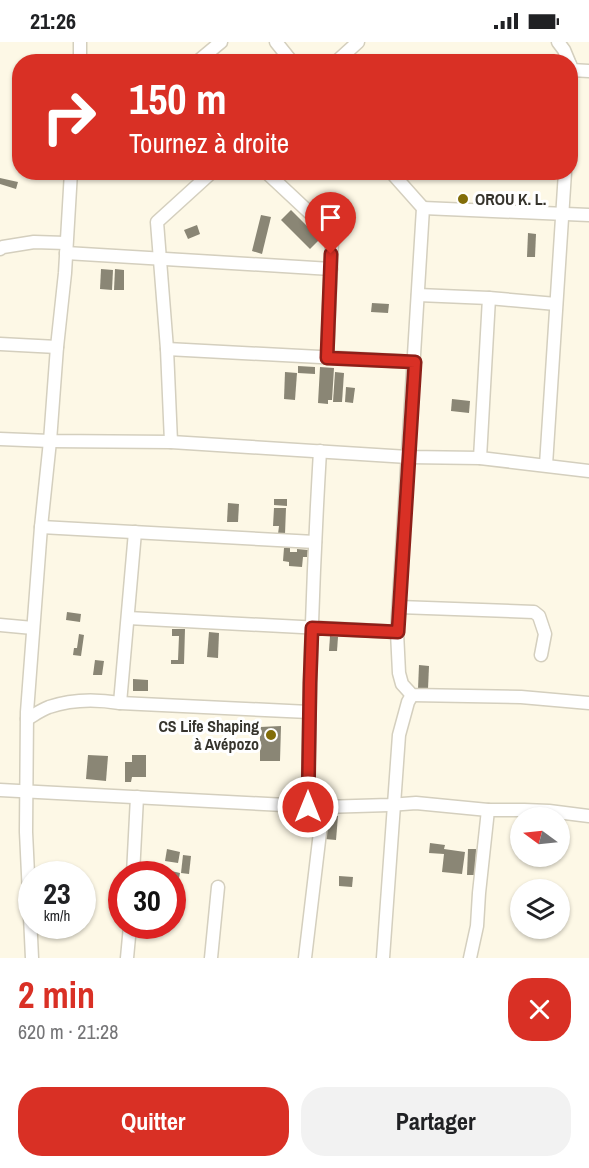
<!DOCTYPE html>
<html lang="fr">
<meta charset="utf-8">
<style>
:root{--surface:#fff;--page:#f2f2f2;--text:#202124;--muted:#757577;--accent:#d93025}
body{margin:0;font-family:"Archivo Narrow",sans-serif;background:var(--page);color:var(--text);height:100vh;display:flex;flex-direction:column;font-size:22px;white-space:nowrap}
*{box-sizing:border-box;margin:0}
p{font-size:20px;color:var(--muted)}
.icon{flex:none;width:33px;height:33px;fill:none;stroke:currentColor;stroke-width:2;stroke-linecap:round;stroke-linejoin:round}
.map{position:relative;height:916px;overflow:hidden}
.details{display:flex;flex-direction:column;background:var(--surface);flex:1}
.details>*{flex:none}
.hud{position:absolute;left:12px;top:12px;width:566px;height:126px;border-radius:24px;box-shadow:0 2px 4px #0004;background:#d93025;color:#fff;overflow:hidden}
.needle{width:39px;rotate:285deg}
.tools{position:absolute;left:510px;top:765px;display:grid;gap:12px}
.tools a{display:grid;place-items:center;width:60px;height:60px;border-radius:50%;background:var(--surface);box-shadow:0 2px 4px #0004;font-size:30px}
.speed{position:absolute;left:18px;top:819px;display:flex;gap:12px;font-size:30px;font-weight:700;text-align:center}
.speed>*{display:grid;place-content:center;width:78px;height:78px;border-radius:50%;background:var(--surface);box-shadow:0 2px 4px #0004;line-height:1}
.speed small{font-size:15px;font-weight:400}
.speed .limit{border:9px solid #d22;background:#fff;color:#111}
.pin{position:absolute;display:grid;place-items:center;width:51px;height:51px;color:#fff;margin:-62px -26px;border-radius:50% 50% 50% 0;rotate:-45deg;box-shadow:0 0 6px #0007}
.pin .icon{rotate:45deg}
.me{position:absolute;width:66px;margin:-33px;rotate:0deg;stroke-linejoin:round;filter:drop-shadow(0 0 4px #0008)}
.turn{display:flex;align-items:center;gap:21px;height:126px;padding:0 18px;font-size:27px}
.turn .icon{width:78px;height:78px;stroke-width:2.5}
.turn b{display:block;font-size:42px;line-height:51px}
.round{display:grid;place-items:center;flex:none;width:63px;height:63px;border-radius:24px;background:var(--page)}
.headline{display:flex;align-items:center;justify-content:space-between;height:102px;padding:0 18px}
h1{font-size:36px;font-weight:700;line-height:45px;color:var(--accent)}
.button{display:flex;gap:12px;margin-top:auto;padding:12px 18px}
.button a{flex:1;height:69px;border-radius:24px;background:var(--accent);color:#fff;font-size:24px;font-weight:700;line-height:69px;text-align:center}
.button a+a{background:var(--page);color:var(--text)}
.status{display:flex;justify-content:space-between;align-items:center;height:42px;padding:0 30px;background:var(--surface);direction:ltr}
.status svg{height:16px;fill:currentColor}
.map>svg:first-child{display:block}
</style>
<div class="status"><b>21:26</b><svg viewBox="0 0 49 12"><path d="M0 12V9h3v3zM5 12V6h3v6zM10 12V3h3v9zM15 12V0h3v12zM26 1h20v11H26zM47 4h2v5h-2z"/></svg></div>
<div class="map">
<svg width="589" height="916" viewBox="0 0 589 916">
<rect width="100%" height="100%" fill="#fdf8e6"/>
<g fill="#8a8675">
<path d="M0,136L18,140L16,147L0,142Z"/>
<path d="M291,168L320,197L310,207L281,178Z"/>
<path d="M261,173L271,175L262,212L252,209Z"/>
<path d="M197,183L200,192L188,197L184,188Z"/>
<path d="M528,191L536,192L535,215H527Z"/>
<path d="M101,227L113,228L112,248L100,247Z"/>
<path d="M115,227L124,228V248H114Z"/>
<path d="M372,261L389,262L388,271L371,270Z"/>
<path d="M298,324L315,325V332L298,331Z"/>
<path d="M320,325L334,326L332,358H328V362L318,361Z"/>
<path d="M285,330L297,331L295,358L284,357Z"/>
<path d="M335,330L344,331L342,360H333Z"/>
<path d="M346,345L355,346L353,361L345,360Z"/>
<path d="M452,357L470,359L469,371L451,369Z"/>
<path d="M274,457H287V464L274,463Z"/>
<path d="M228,461L239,462L238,480H227Z"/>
<path d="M274,466H286L285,492H278L279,484H273Z"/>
<path d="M284,506H290V510H297V507L308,508L307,515H303L302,525L289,524V520L283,519Z"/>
<path d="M67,570L81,572L80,580L66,578Z"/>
<path d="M172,587H185L184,622H171V618H178L179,594H172Z"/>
<path d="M209,590L219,591L218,616L207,615Z"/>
<path d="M79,592L84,593L81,614L73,613L74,606H77Z"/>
<path d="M330,594L338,595L337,609H329Z"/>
<path d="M95,618L104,619L102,633H93Z"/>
<path d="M419,623L429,624L428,647H418Z"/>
<path d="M133,637L148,638V649H133Z"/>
<path d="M281,684L280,719H260V685Z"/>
<path d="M88,713L108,714L106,739L86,737Z"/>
<path d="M132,713H146V735H132L131,740H125V720H132Z"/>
<path d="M327,773L338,774L336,798L325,797Z"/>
<path d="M430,801L445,803L444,807L465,810L462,832L442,830L444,812L429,811Z"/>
<path d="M167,807L180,810L178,821L165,819Z"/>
<path d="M468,807H476L475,833H467Z"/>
<path d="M183,813L191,814L189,832L181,831Z"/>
<path d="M167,828L180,831L176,852H172V832H166Z"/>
<path d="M339,834L353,835L352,845L339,844Z"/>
</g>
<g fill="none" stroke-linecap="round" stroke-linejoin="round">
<defs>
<g id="minor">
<path d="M276,0L292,20"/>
<path d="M558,0L564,8L569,20"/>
<path d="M80,20V0"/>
<path d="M197,20L221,0"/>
<path d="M336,20L358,0"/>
<path d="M570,22L571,25L570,46"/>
<path d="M571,28L589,29"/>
<path d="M266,130L327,187L332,198L327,316"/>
<path d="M391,130L423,166L397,590L399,631L402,642L412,653L521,655L589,661"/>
<path d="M423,166L589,173"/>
<path d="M0,207L3,205L34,200L66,201"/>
<path d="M66,211L331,227"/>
<path d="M418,253L489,256L556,262"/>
<path d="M0,302L57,305"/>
<path d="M167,307L415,320"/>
<path d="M0,397L50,399L171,400L408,415L480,416L589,429"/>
<path d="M171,400L167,307L157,180L212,130"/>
<path d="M480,416L489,256"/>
<path d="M546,423L565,130"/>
<path d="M41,485L315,500"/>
<path d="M399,565L534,570L539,574L545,592L541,613"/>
<path d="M128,576L397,590"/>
<path d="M0,583L33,586"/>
<path d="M120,661L135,490"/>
<path d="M27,677C34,673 41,668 49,665C72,657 96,657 120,661L309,670"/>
<path d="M0,748L323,765L389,763L416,761L488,768H524L549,769L589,774"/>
<path d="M308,765C309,646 313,528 320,409"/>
<path d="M133,832L137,755"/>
<path d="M32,916L26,790L27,670L41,485L50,399L57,305L65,231L71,130"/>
<path d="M127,916L130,884"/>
<path d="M211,916L218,845"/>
<path d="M305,916L323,765"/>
<path d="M383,916L399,693L408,660L412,653"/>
<path d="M470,916L477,884L479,851L488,768"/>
</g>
</defs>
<use href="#minor" stroke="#d4cfbe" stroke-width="15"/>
<use href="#minor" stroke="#fff" stroke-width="12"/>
</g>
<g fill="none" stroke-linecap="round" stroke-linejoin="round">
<defs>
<path id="route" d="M308,765L310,641L312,586L398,590L415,320L327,316L331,212"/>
</defs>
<use href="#route" stroke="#8d1f18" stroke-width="15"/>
<use href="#route" stroke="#d93025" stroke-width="10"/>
</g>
<g fill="#826d09" stroke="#fff" stroke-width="2">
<circle cx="463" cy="157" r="6"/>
<circle cx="271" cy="693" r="6"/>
</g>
<g text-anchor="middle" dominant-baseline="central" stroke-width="6" stroke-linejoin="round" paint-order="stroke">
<g font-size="16" font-weight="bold" fill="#36342d" stroke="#fff" text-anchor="start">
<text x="475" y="157">OROU K. L.</text>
<text x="259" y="684" text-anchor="end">CS Life Shaping<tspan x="259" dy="18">à Avépozo</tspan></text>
</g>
</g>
</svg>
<div class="tools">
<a><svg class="needle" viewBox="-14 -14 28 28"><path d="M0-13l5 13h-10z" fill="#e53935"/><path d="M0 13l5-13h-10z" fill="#757577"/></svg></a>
<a><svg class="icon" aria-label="layers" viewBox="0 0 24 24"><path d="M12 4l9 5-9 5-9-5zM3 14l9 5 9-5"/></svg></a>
</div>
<div class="speed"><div>23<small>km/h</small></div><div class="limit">30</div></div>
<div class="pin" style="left:331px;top:212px;background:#d93025"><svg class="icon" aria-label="arrive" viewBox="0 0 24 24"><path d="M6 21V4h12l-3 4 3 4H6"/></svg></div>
<svg class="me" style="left:308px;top:765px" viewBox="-20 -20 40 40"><circle r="17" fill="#d93025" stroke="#fff" stroke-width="3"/><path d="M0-11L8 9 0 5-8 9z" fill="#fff"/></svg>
<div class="hud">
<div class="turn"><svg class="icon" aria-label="right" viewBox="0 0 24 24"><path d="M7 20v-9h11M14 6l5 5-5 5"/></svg><div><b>150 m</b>Tournez à droite</div></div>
</div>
</div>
<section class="details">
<div class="headline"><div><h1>2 min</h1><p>620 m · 21:28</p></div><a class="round" style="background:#d93025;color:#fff"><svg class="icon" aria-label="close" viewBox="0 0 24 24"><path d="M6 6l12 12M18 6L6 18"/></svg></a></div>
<div class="button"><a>Quitter</a><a>Partager</a></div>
</section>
